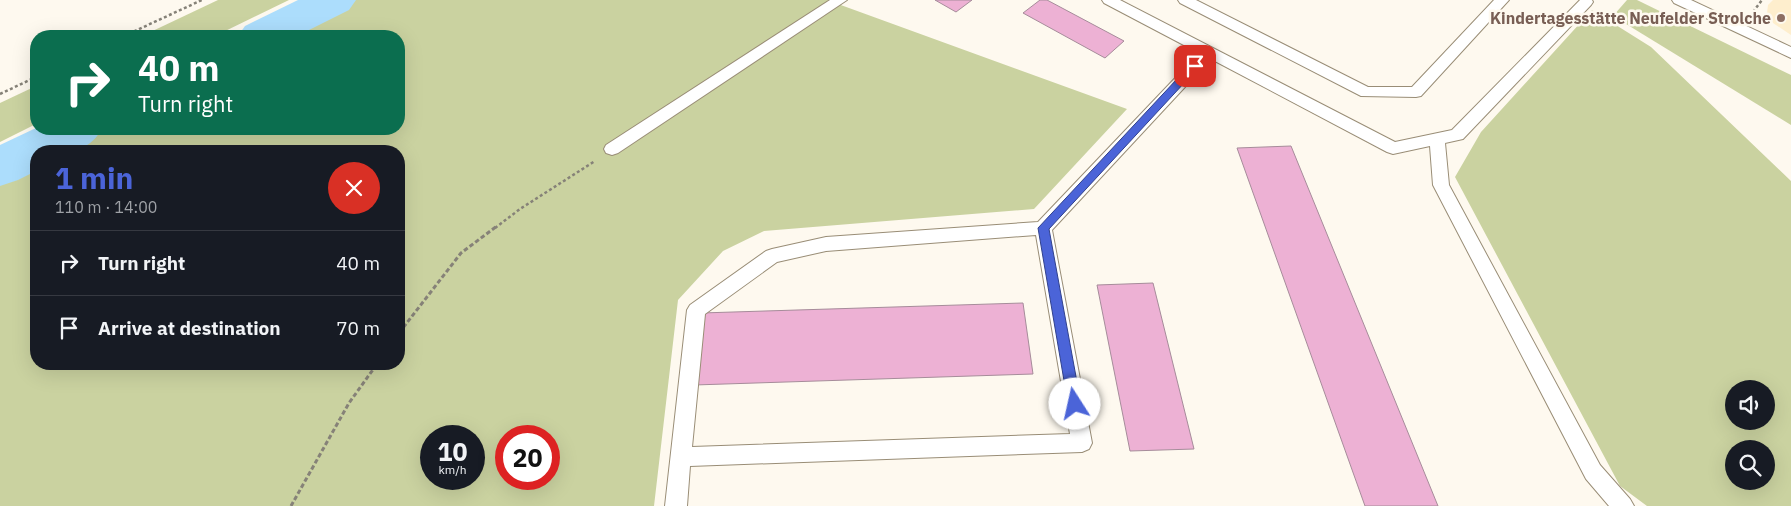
<!DOCTYPE html>
<meta charset="utf-8">
<style>
:root{--surface:#171b24;--page:#20242c;--text:#f1f3f6;--muted:#9ea1a6;--line:#363941;--accent:#4b64d8}
body{margin:0;font-family:"IBM Plex Sans",sans-serif;background:var(--page);color:var(--text);height:100vh;display:flex;flex-direction:column;font-size:19px;white-space:nowrap}
*{box-sizing:border-box;margin:0}
p{font-size:16px;color:var(--muted)}
.icon{flex:none;width:28px;height:28px;fill:none;stroke:currentColor;stroke-width:2;stroke-linecap:round;stroke-linejoin:round}
.map{position:relative;flex:1;overflow:hidden}
.side{position:absolute;left:30px;top:145px;width:375px;height:225px;display:flex;flex-direction:column;background:var(--surface);border-radius:20px;box-shadow:0 5px 20px #0002}
.side>*{flex:none}
.guide{position:absolute;left:30px;top:30px;width:375px;height:105px;border-radius:20px;box-shadow:0 5px 20px #0002;background:#0b6e4f;color:#fff;overflow:hidden}
.tools{position:absolute;left:1725px;top:380px;display:grid;gap:10px}
.tools a{display:grid;place-items:center;width:50px;height:50px;border-radius:50%;background:var(--surface);box-shadow:0 5px 20px #0002;font-size:25px}
.speed{position:absolute;left:420px;top:425px;display:flex;gap:10px;font-size:25px;font-weight:700;text-align:center}
.speed>*{display:grid;place-content:center;width:65px;height:65px;border-radius:50%;background:var(--surface);box-shadow:0 5px 20px #0002;line-height:1}
.speed small{font-size:12px;font-weight:400}
.speed .limit{border:8px solid #d22;background:#fff;color:#111}
.pin{position:absolute;display:grid;place-items:center;width:42px;height:42px;color:#fff;margin:-21px;border-radius:10px;box-shadow:0 2px 8px #0006}
.me{position:absolute;width:55px;margin:-28px;rotate:350deg;stroke-linejoin:round;filter:drop-shadow(0 0 4px #0008)}
.turn{display:flex;align-items:center;gap:18px;height:105px;padding:0 25px;font-size:22px}
.turn .icon{width:65px;height:65px;stroke-width:2.5}
.turn b{display:block;font-size:35px;line-height:42px}
.round{display:grid;place-items:center;flex:none;width:52px;height:52px;border-radius:26px;background:var(--page)}
.summary{display:flex;align-items:center;justify-content:space-between;height:85px;padding:0 25px}
h1{font-size:30px;font-weight:700;line-height:38px;color:var(--accent)}
ul{padding:0;list-style:none}
li{display:flex;align-items:center;gap:15px;height:65px;padding:0 25px;border-top:1px solid var(--line)}
li div{flex:1}
li b{display:block;font-size:19px}
li em{font-style:normal}
.map>svg:first-child{display:block}
</style>
<div class="map">
<svg width="1791" height="506" viewBox="0 0 1791 506">
<rect width="100%" height="100%" fill="#fef9ef"/>
<path fill="#feeecd" d="M1773,0H1791V35L1773,23L1767,13L1768,5Z"/>
<g fill="#cad2a0" fill-rule="evenodd">
<path d="M218,0H289L215,36H142Z"/>
<path d="M307,0H827L1127,109L1034,209L764,231L723,251L678,300L654,506H0V152L46,129H399V36H234ZM36,151H399V364H36ZM431,436H474V479H431ZM506,436H549V479H506Z"/>
<path d="M1627,0H1637L1791,75V125L1613,16Z"/>
<path d="M1592,10L1651,47L1791,181V506H1647L1620,486L1455,177L1481,132ZM1734,389H1766V421H1734ZM1734,449H1766V481H1734Z"/>
<path d="M36,86V124L0,142V103Z"/>
</g>
<g fill="none" stroke-linecap="round" stroke-linejoin="round">
<g fill="#acddfc" fill-rule="evenodd">
<path d="M298,0H356L349,10L297,36H238L245,26Z"/>
<path d="M36,128L102,129C86,156 64,151 36,151V171L18,180L0,186V145Z"/>
</g>
</g>
<g fill="#edb1d4" stroke="#a68c9a">
<path d="M935,0H972L956,12Z"/>
<path d="M1040,0H1047L1124,41L1105,58L1023,13Z"/>
<path d="M1291,146L1438,506H1365L1237,148Z"/>
<path d="M1153,283L1194,449L1130,451L1097,285Z"/>
<path d="M1023,303L1033,374L694,385L701,313Z"/>
</g>
<g fill="none" stroke-linecap="round" stroke-linejoin="round">
<defs>
<g id="service">
<path d="M830,0H847L618,153L612,155L606,153L604,149L606,145Z"/>
<path d="M1102,0H1120L1395,142L1452,130L1580,0H1592L1593,2L1591,5L1463,139L1445,143L1449,185L1600,465L1630,499L1634,506H1609L1586,479L1433,185L1430,146L1393,154L1387,152L1211,59L1052,230L1092,443L1089,449L1082,452L690,466L687,506H665L687,310L690,305L766,251L772,249L826,237L1038,222L1199,53L1104,3ZM1036,235L1070,434L692,447L705,314L777,262L826,251Z"/>
<path d="M1178,0H1196L1368,87H1412L1494,0H1509L1421,96L1416,97L1361,96L1180,3Z"/>
<path d="M1672,0H1691L1791,47V58L1674,3Z"/>
</g>
</defs>
<use href="#service" stroke="#998d76" stroke-width="2"/>
<g stroke="#868278" stroke-width="2.5" stroke-dasharray="3 2.5" stroke-linecap="butt">
<path d="M1753,12L1762,0"/>
<path d="M124,36L202,0"/>
<path d="M0,94L36,77"/>
<path d="M495,228L520,209L595,161"/>
</g>
<g stroke="#868278" stroke-width="3" stroke-dasharray="4.5 2.5" stroke-linecap="butt">
<path d="M399,333L461,253L497,226"/>
<path d="M291,506L349,403L377,364"/>
</g>
<use href="#service" fill="#fff" fill-rule="evenodd"/>
</g>
<path fill="#4b64d8" stroke="#31418c" d="M1195,63L1198,64V68L1049,229L1081,404L1079,408L1075,409L1070,408L1068,404L1038,228L1191,64Z"/>
<circle fill="#8d6e63" stroke="#fef9ef" stroke-width="2" cx="1781" cy="18" r="5"/>
<g text-anchor="middle" dominant-baseline="central" stroke-width="5" stroke-linejoin="round" paint-order="stroke">
<g font-size="16" font-weight="bold" fill="#785e54" stroke="#fef9ef" text-anchor="end">
<text x="1771" y="18">Kindertagesstätte Neufelder Strolche</text>
</g>
</g>
</svg>
<div class="tools">
<a><svg class="icon" aria-label="sound" viewBox="0 0 24 24"><path d="M4 9h4l5-4v14l-5-4H4zM17 9q2 3 0 6"/></svg></a>
<a><svg class="icon" aria-label="search" viewBox="0 0 24 24"><circle cx="10" cy="10" r="6"/><path d="M15 15l6 6"/></svg></a>
</div>
<div class="speed"><div>10<small>km/h</small></div><div class="limit">20</div></div>
<div class="pin" style="left:1195px;top:66px;background:#d93025"><svg class="icon" aria-label="arrive" viewBox="0 0 24 24"><path d="M6 21V4h12l-3 4 3 4H6"/></svg></div>
<svg class="me" style="left:1075px;top:404px" viewBox="-20 -20 40 40"><circle r="19" fill="#fff"/><path d="M0-13L10 11 0 6-10 11z" fill="#4b64d8"/></svg>
<div class="guide">
<div class="turn"><svg class="icon" aria-label="right" viewBox="0 0 24 24"><path d="M7 20v-9h11M14 6l5 5-5 5"/></svg><div><b>40 m</b>Turn right</div></div>
</div>
<section class="side">
<div class="summary"><div><h1>1 min</h1><p>110 m · 14:00</p></div><a class="round" style="background:#d93025;color:#fff"><svg class="icon" aria-label="close" viewBox="0 0 24 24"><path d="M6 6l12 12M18 6L6 18"/></svg></a></div>
<ul>
<li><svg class="icon" aria-label="right" viewBox="0 0 24 24"><path d="M7 20v-9h11M14 6l5 5-5 5"/></svg><div><b>Turn right</b></div><em>40 m</em></li>
<li><svg class="icon" aria-label="arrive" viewBox="0 0 24 24"><path d="M6 21V4h12l-3 4 3 4H6"/></svg><div><b>Arrive at destination</b></div><em>70 m</em></li>
</ul>
</section>
</div>
